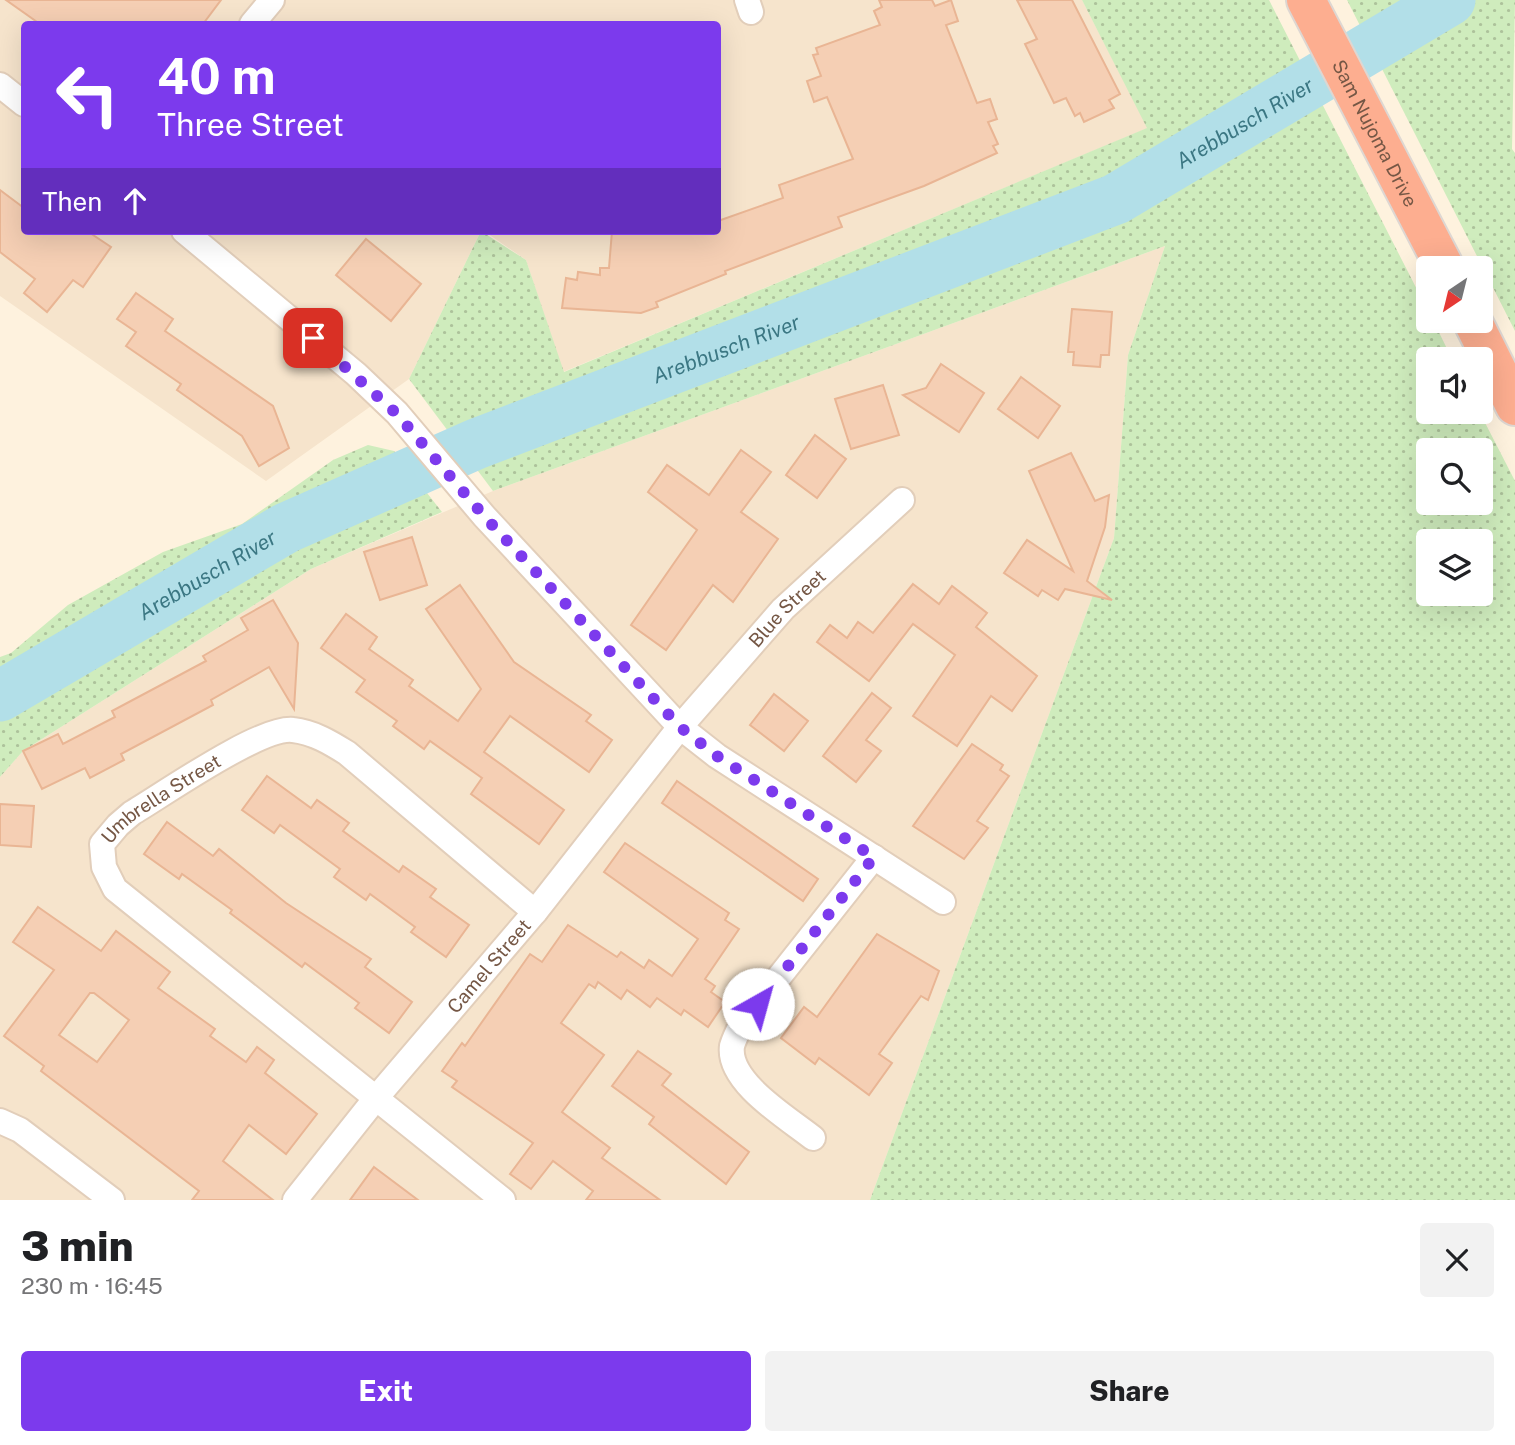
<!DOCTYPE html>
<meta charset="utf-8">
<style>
:root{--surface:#fff;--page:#f2f2f2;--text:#202124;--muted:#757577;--accent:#7c3aed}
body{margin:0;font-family:"Public Sans",sans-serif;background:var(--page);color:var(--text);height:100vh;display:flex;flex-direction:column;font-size:26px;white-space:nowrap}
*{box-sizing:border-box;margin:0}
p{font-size:23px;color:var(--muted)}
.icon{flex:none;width:38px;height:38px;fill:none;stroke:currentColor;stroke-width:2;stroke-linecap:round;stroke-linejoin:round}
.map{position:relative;height:1200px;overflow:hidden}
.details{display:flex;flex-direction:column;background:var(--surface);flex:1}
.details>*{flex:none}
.guide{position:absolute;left:21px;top:21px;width:700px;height:214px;border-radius:7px;box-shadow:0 7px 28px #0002;background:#7c3aed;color:#fff;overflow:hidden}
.needle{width:46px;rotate:215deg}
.controls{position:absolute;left:1416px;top:256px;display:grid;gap:14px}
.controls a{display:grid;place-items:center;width:77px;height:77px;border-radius:7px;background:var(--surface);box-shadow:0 7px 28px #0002;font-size:35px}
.pin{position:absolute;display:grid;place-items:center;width:60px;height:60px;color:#fff;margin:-30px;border-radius:14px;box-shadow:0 4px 10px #0006}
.me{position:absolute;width:77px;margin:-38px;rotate:38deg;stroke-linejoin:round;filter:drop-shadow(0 0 5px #0008)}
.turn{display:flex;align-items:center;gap:24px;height:147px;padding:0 21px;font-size:32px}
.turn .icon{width:91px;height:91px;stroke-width:2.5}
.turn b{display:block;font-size:49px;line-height:60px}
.then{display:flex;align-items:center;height:66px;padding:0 21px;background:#0003;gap:14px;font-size:26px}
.round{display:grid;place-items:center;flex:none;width:74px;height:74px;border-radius:7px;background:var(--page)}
.head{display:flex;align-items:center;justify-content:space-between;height:119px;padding:0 21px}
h1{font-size:42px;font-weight:800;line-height:52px}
.cta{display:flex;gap:14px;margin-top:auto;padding:14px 21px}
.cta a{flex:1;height:80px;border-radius:7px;background:var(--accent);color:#fff;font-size:28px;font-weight:800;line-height:80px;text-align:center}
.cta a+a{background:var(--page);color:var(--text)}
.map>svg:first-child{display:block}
</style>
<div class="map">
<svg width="1515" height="1200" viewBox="0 0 1515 1200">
<defs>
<pattern id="grass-dots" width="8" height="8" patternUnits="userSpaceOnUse" patternTransform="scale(1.75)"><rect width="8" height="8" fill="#cfecbd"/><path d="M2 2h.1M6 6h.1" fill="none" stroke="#adc29b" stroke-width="1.8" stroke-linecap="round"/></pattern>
</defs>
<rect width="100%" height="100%" fill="#fef2de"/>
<g fill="#f6e4cc">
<path d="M0,0H1082L1148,128L563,372L526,260L484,231H718V24H24V231H481L409,379L266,481L0,296Z"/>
<path d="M1165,246L1128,355L1114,538L870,1200H0V777L23,751L311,569L493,491Z"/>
</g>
<g fill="url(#grass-dots)" fill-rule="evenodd">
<path d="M1082,0H1269L1428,311V320H1433L1452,359H1428V411H1479L1515,481V1200H870L1114,538L1128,355L1165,246L493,491L409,379L481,231L526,260L564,372L1147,128ZM1428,450H1480V502H1428ZM1428,541H1480V593H1428Z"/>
<path d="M1347,0H1515L1512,149L1515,153V331Z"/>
<path d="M368,445L394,451L442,512L311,569L23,751L0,777V657L11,653L68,605L163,552L242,524L333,460Z"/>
</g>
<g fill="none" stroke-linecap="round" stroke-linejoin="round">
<path stroke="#b2dfe8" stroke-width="51" id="s1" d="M0,696L286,528L476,444L1116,199L1450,0"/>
</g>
<g fill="#f5cfb4" stroke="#e9b594" stroke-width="2" fill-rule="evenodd">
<path d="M6,0H221L203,24H40Z"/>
<path d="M879,0H932L935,6L951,0L958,21L946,25L977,103L990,99L997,119L988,122L998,144L993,146L997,153L924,186L838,217L842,227L725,271L726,274L656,302L658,307L641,313L562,308L566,278L577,280L578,272L600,275V268H609L612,231H718V221L783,198L779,185L853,159L827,97L814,102L807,81L821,76L813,55L818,54L816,48L880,25L874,11L882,7Z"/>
<path d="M1017,0H1072L1120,94L1109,100L1114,108L1084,122L1080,113L1075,116L1066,98L1054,103L1025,44L1037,39Z"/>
<path d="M0,190L24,208V231H87L111,247L83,287L73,280L47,312L24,293L35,279L0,252Z"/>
<path d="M366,239L421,284L391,321L336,275Z"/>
<path d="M136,293L173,319L165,331L273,406L289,448L259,466L242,436L177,390L181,384L126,346L136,332L117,319Z"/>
<path d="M1072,309L1112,312L1109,355H1101L1100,367L1073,365L1074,352H1068Z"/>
<path d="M941,364L984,393L959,432L903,395L926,388Z"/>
<path d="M1021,377L1060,406L1038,438L998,409Z"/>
<path d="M883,385L899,435L851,449L835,399Z"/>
<path d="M815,435L846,459L817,498L786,475Z"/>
<path d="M741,450L771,472L741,512L778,539L733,602L713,585L666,650L631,625L697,530L648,492L667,465L709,495Z"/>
<path d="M1071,453L1095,501L1109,495L1105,527L1087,581L1112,600L1065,589L1058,600L1042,590L1038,596L1004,573L1027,540L1073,571L1029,471Z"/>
<path d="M412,537L427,585L380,600L364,552Z"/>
<path d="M913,584L939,604L952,586L987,613L976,627L1037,676L1012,711L991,696L957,746L913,716L955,655L913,624L869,681L817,642L830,625L847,638L858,622L873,633Z"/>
<path d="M460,585L514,662L591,715L586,721L612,740L589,772L510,716L484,752L564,810L539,844L471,794L482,778L430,741L424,749L393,726L397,721L356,692L365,680L321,648L346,614L377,637L369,649L413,680L409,686L458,721L481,689L426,609Z"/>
<path d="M273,600L298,643L294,709L269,667L211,700L213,705L121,754L124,760L90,778L85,768L42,789L23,751L58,734L63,744L115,717L112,711L206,661L203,656L248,630L241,618Z"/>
<path d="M872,693L891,708L866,740L881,751L856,782L823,756Z"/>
<path d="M774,694L808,721L784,751L750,725Z"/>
<path d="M972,744L1003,765L1000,770L1009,776L977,821L988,828L964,859L913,826Z"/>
<path d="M267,776L311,808L317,800L349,823L343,831L399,872L403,866L436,889L430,897L469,925L446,957L411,932L415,927L370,894L366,900L334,877L340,869L280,825L274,833L242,810Z"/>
<path d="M677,781L818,879L803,901L662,803Z"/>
<path d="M0,804L34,806L31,847L0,845Z"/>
<path d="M167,822L213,856L219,849L286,903L371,959L365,967L412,1002L389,1033L355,1008L359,1003L305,963L302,967L230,913L232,910L182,874L179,879L144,854Z"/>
<path d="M625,843L729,913L725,920L739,929L705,979L715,986L711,992L725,1002L708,1027L684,1010L681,1015L657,998L650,1007L627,990L621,999L598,982L595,988L589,984L561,1023L604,1055L562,1112L610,1148L602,1158L660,1200H586L593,1191L553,1161L531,1189L510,1174L533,1143L452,1087L457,1081L442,1071L462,1043L465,1046L530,954L542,962L568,925L617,957L621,952L644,968L649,960L672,976L698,939L604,872Z"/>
<path d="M38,907L101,951L116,931L170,972L158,988L215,1029L210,1036L246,1062L257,1047L274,1060L265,1073L317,1114L286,1154L249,1125L223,1161L273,1200H192L199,1191L41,1071L44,1066L4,1036L54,970L13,942ZM90,993H94L129,1020L97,1062L59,1035Z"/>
<path d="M877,934L939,971L928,1000L921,996L879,1054L892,1063L869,1095L819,1058L815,1064L781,1038L804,1007L817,1017Z"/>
<path d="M638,1051L671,1074L662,1085L749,1152L726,1184L649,1124L654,1117L612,1086Z"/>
<path d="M374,1167L418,1200H350Z"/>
</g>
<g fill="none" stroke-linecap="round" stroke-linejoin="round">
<defs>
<g id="street">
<path d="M747,0L751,12"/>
<path d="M252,24L272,0"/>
<path d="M0,85L24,104"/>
<path d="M184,231L356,374L397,413L484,516L680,727L717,756L943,902"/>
<path d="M0,1121L20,1130L112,1200"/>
<path d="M813,1138C788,1118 727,1082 732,1046C734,1039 738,1031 741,1025L874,857"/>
<path id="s2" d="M295,1200L376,1098L535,912L680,727L783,609L902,500"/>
<path id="s3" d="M503,1200L115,889L104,867L102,844L118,825L132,813C164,794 261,726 293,730C313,732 331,743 347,753L535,912"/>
</g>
<g id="highway">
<path id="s4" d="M1306,0L1445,268"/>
<path d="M1472,320L1515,406"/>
</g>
</defs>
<use href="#street" stroke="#e2ceba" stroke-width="28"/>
<use href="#highway" stroke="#ded7d2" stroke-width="42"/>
<use href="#street" stroke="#fff" stroke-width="24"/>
<use href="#highway" stroke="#fdae90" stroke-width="38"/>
</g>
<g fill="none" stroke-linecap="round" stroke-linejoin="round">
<path stroke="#7c3aed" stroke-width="12" stroke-dasharray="0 21.6" d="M313,338L397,414L484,516L680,727L717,756L874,857L758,1004"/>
</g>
<g text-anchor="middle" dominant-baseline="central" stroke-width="7" stroke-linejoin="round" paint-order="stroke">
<g font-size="19" fill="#755745" stroke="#fff6e6">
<text stroke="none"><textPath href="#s4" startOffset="150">Sam Nujoma Drive</textPath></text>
<text stroke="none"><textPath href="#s2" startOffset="770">Blue Street</textPath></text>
<text stroke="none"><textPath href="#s3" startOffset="620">Umbrella Street</textPath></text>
<text stroke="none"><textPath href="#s2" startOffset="304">Camel Street</textPath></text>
</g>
<g font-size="21" font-style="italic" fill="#3b7783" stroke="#fff6e6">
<text stroke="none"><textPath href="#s1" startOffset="1374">Arebbusch River</textPath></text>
<text stroke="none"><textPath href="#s1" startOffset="807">Arebbusch River</textPath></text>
<text stroke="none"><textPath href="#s1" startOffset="240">Arebbusch River</textPath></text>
</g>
</g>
</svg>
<div class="controls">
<a><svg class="needle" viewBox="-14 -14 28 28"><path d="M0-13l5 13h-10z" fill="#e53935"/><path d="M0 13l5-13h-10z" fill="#757577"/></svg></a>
<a><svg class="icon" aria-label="sound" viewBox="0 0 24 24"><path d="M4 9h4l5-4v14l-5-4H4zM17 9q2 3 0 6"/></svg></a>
<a><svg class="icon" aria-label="search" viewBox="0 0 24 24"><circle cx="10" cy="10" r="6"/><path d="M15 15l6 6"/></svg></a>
<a><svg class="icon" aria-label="layers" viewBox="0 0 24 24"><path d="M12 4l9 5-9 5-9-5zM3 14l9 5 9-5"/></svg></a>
</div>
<div class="pin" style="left:313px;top:338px;background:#d93025"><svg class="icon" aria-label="arrive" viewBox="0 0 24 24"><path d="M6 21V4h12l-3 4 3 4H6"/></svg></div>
<svg class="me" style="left:758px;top:1004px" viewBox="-20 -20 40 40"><circle r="19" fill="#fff"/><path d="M0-13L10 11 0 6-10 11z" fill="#7c3aed"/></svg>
<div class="guide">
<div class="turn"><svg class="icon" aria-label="left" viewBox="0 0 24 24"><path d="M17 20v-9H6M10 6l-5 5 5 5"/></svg><div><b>40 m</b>Three Street</div></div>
<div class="then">Then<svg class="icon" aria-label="ahead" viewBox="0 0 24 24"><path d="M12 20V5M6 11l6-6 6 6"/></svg></div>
</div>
</div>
<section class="details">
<div class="head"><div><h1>3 min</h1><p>230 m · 16:45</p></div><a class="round"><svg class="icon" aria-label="close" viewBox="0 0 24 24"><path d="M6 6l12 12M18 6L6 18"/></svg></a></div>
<div class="cta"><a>Exit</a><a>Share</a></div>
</section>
